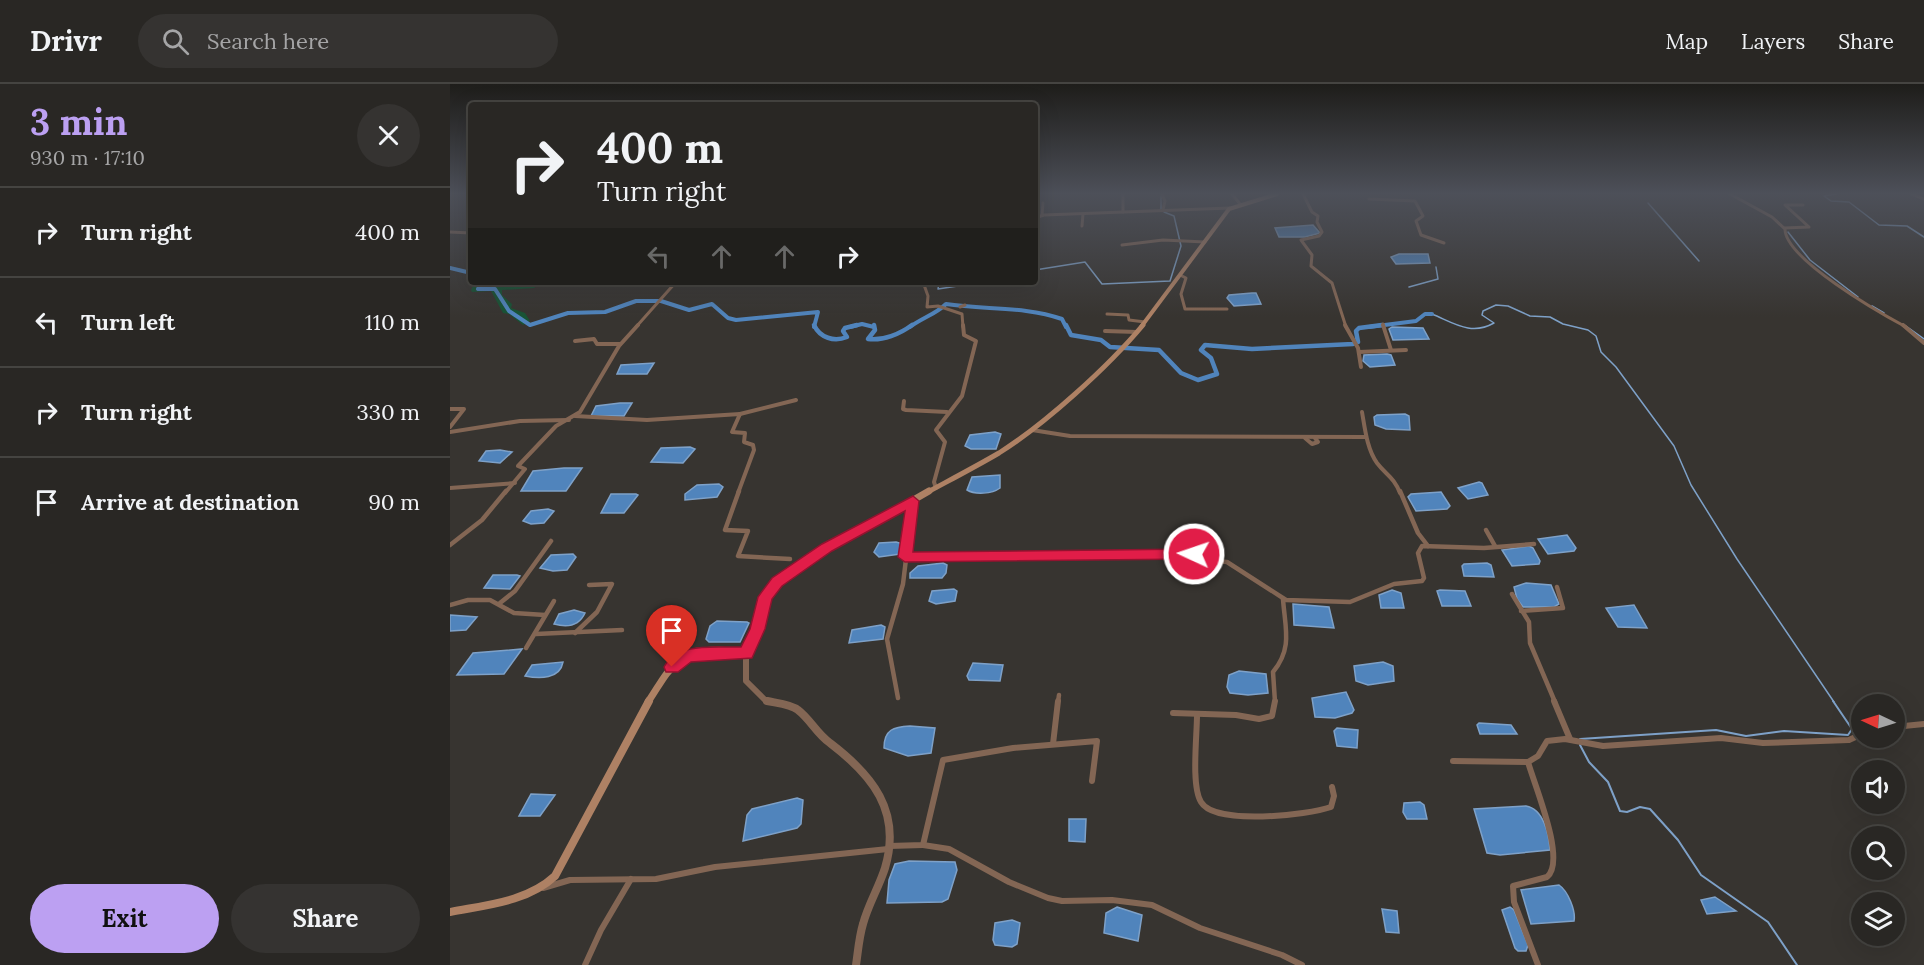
<!DOCTYPE html>
<meta charset="utf-8">
<style>
:root{--surface:#292724;--page:#353331;--text:#f1f3f6;--muted:#a5a5a6;--line:#454441;--accent:#bca0f2}
body{margin:0;font-family:Lora,serif;background:var(--page);color:var(--text);height:100vh;display:flex;flex-direction:column;font-size:22px;white-space:nowrap}
*{box-sizing:border-box;margin:0}
p{font-size:20px;color:var(--muted)}
.icon{flex:none;width:33px;height:33px;fill:none;stroke:currentColor;stroke-width:2;stroke-linecap:round;stroke-linejoin:round}
.map{position:relative;flex:1;overflow:hidden}
.side{display:flex;flex-direction:column;background:var(--surface);width:450px}
.side>*{flex:none}
.banner{position:absolute;left:18px;top:18px;width:570px;height:183px;border-radius:6px;box-shadow:0 6px 24px #0002,0 0 0 2px var(--line);background:#292724;color:var(--text);overflow:hidden}
.needle{width:39px;rotate:274deg}
.fabs{position:absolute;left:1401px;top:610px;display:grid;gap:12px}
.fabs a{display:grid;place-items:center;width:54px;height:54px;border-radius:50%;background:var(--surface);box-shadow:0 6px 24px #0002,0 0 0 2px var(--line);font-size:30px}
.pin{position:absolute;display:grid;place-items:center;width:51px;height:51px;color:#fff;margin:-62px -26px;border-radius:50% 50% 50% 0;rotate:-45deg;box-shadow:0 0 6px #0007}
.pin .icon{rotate:45deg}
.me{position:absolute;width:66px;margin:-33px;rotate:273deg;stroke-linejoin:round;filter:drop-shadow(0 0 4px #0008)}
.turn{display:flex;align-items:center;gap:21px;height:126px;padding:0 30px;font-size:27px}
.turn .icon{width:78px;height:78px;stroke-width:2.5}
.turn b{display:block;font-size:42px;line-height:51px}
.lanes{display:flex;align-items:center;height:57px;padding:0 30px;background:#0003;justify-content:center;gap:30px;direction:ltr}
.lanes .off{opacity:.35}
.round{display:grid;place-items:center;flex:none;width:63px;height:63px;border-radius:32px;background:var(--page)}
.summary{display:flex;align-items:center;justify-content:space-between;height:102px;padding:0 30px}
h1{font-size:36px;font-weight:800;line-height:45px;color:var(--accent)}
.button{display:flex;gap:12px;margin-top:auto;padding:12px 30px}
.button a{flex:1;height:69px;border-radius:36px;background:var(--accent);color:#111;font-size:24px;font-weight:800;line-height:69px;text-align:center}
.button a+a{background:var(--page);color:var(--text)}
ul{padding:0;list-style:none}
li{display:flex;align-items:center;gap:18px;height:90px;padding:0 30px;border-top:2px solid var(--line)}
li div{flex:1}
li b{display:block;font-size:22px}
li em{font-style:normal}
header{display:flex;align-items:center;gap:36px;box-sizing:border-box;height:84px;padding:0 30px;background:var(--surface);border-bottom:2px solid var(--line)}
header strong{font-size:28px}
nav{display:flex;gap:33px;margin-inline-start:auto;font-size:21px}
.search{width:420px;height:54px;background:var(--page);display:flex;align-items:center;gap:15px;box-sizing:border-box;padding:0 21px;border-radius:33px;color:var(--muted);font-size:22px}
main{display:flex;flex:1;min-height:0}
.map>svg:first-child{display:block}
</style>
<header>
<strong>Drivr</strong>
<div class="search"><svg class="icon" aria-label="search" viewBox="0 0 24 24"><circle cx="10" cy="10" r="6"/><path d="M15 15l6 6"/></svg>Search here</div>
<nav><a>Map</a><a>Layers</a><a>Share</a></nav>
</header>
<main>
<section class="side">
<div class="summary"><div><h1>3 min</h1><p>930 m · 17:10</p></div><a class="round"><svg class="icon" aria-label="close" viewBox="0 0 24 24"><path d="M6 6l12 12M18 6L6 18"/></svg></a></div>
<ul>
<li><svg class="icon" aria-label="right" viewBox="0 0 24 24"><path d="M7 20v-9h11M14 6l5 5-5 5"/></svg><div><b>Turn right</b></div><em>400 m</em></li>
<li><svg class="icon" aria-label="left" viewBox="0 0 24 24"><path d="M17 20v-9H6M10 6l-5 5 5 5"/></svg><div><b>Turn left</b></div><em>110 m</em></li>
<li><svg class="icon" aria-label="right" viewBox="0 0 24 24"><path d="M7 20v-9h11M14 6l5 5-5 5"/></svg><div><b>Turn right</b></div><em>330 m</em></li>
<li><svg class="icon" aria-label="arrive" viewBox="0 0 24 24"><path d="M6 21V4h12l-3 4 3 4H6"/></svg><div><b>Arrive at destination</b></div><em>90 m</em></li>
</ul>
<div class="button"><a>Exit</a><a>Share</a></div>
</section>
<div class="map">
<svg width="1474" height="881" viewBox="0 0 1474 881">
<rect width="100%" height="100%" fill="#373430"/>
<path fill="#185334" d="M25,198H35L30,204L51,198L58,201H82L91,198L84,204L52,206V211L62,220L61,224L75,229L80,237L73,241L59,230L53,229L41,207L22,208L21,206Z"/>
<g fill="#5084bc" stroke="#7ea1c8" stroke-width="1.5">
<path d="M863,141L870,149L855,153H829L825,144Z"/>
<path d="M949,170H978L980,179L946,180L941,173Z"/>
<path d="M802,209H806L811,220L784,222L777,214L779,211Z"/>
<path d="M942,243L973,244L979,255L943,256L939,245Z"/>
<path d="M937,270L941,271L945,281L920,283L913,277L914,271Z"/>
<path d="M204,279L197,290H167L171,281Z"/>
<path d="M170,319H182L174,332H141L146,322Z"/>
<path d="M955,330L959,332L960,346L936,345L925,341L924,333L927,331Z"/>
<path d="M545,348L551,350L546,365H521L515,362L520,351Z"/>
<path d="M240,363L245,365L233,379L201,378L211,364Z"/>
<path d="M50,366L62,368L50,379L29,377L36,367Z"/>
<path d="M114,384H132L116,407H71L83,387Z"/>
<path d="M550,391V404C542,410 525,411 517,406L522,393Z"/>
<path d="M1029,398L1032,399L1038,411L1018,415L1008,404Z"/>
<path d="M269,400L273,403L267,413L235,416V410L247,401Z"/>
<path d="M991,408L1000,422L997,425L966,427L958,413L961,410Z"/>
<path d="M161,410H186L188,411L174,429H151Z"/>
<path d="M98,425L104,427L94,439L81,440L73,437L81,427Z"/>
<path d="M1117,451L1126,464L1124,467L1098,470L1088,455Z"/>
<path d="M446,458L453,460L450,470L429,473L424,468L429,459Z"/>
<path d="M1079,462L1083,464L1090,477L1089,480L1062,482L1052,466Z"/>
<path d="M123,470L126,473L117,486L103,487L90,484L101,471Z"/>
<path d="M493,479L497,481L496,489L492,494H460V489L468,482Z"/>
<path d="M1037,479L1041,481L1044,493L1014,492L1012,482L1014,480Z"/>
<path d="M43,491H67L70,492L60,505L34,504Z"/>
<path d="M1076,499L1101,501L1109,520L1104,523H1073L1067,515L1064,503Z"/>
<path d="M504,505L507,507L505,517L486,520L479,517L482,507Z"/>
<path d="M942,506L951,509L954,524H931L929,511Z"/>
<path d="M990,506L1015,507L1021,522H992L987,507Z"/>
<path d="M843,520L879,523L884,544L844,541Z"/>
<path d="M1184,521L1197,544L1168,543L1156,524Z"/>
<path d="M124,526L135,529C129,542 118,544 104,540L109,530Z"/>
<path d="M0,531L27,533L16,546L0,547Z"/>
<path d="M267,537L297,538L299,539L290,558H259L256,555L260,542Z"/>
<path d="M431,541L435,543L433,555L399,559L402,546Z"/>
<path d="M72,565L54,590L7,591L23,569Z"/>
<path d="M113,578C110,595 90,595 75,592L82,581Z"/>
<path d="M933,578L943,582L944,597L918,601L906,597L904,582Z"/>
<path d="M523,579L553,581L550,597L519,596L517,592Z"/>
<path d="M789,587L816,590L818,609L798,611L780,609L777,603L779,591Z"/>
<path d="M896,608L904,626L902,629L885,634L865,633L862,614Z"/>
<path d="M1029,639L1061,641L1067,650H1030L1027,641Z"/>
<path d="M460,642L485,644L481,669L458,672L434,664C434,645 444,643 460,642Z"/>
<path d="M887,644L908,646L907,664L887,662L884,647Z"/>
<path d="M81,710L105,711L90,732H69Z"/>
<path d="M347,714L353,716L351,740L347,744L293,757L297,731L302,725Z"/>
<path d="M970,718L974,721L977,735H957L953,728L954,719Z"/>
<path d="M1076,722C1094,725 1099,751 1100,766L1050,771L1037,769L1024,725Z"/>
<path d="M619,735H636L635,758L619,757Z"/>
<path d="M459,777L505,778L507,786L498,815L492,818L437,819L439,796L445,780Z"/>
<path d="M1109,801C1118,807 1126,827 1124,837L1081,840L1071,806Z"/>
<path d="M1265,813L1286,827L1257,830L1251,816Z"/>
<path d="M667,823L692,831L688,857L654,849L656,829Z"/>
<path d="M1060,823L1064,826L1078,861L1076,867H1068L1065,864L1052,826Z"/>
<path d="M932,825L947,827L949,849L936,848Z"/>
<path d="M562,836L570,839L567,860L562,863L545,861L543,856L545,839Z"/>
</g>
<g fill="none" stroke-linecap="round" stroke-linejoin="round">
<g stroke="#7ea1c8" stroke-width="1.5">
<path d="M1386,110L1374,112L1381,117L1399,118L1429,141L1457,142L1474,153"/>
<path d="M711,112V125"/>
<path d="M1198,119L1249,177"/>
<path d="M1338,148L1360,176L1408,213"/>
<path d="M585,186L635,178L652,200L720,197L731,162L724,132L714,128"/>
<path d="M489,198L488,205L534,198"/>
<path d="M959,203L988,195L986,183"/>
<path d="M1422,222L1434,229"/>
<path d="M982,230C1004,239 1021,252 1044,239L1032,231L1033,227L1046,221L1058,222L1080,232L1100,233L1113,240L1138,246L1146,252L1151,268L1166,283L1224,362L1241,401L1287,475L1384,618"/>
<path d="M1453,240L1474,255"/>
</g>
<g stroke="#7ea1c8" stroke-width="2">
<path d="M1130,655L1266,646L1296,652L1334,647L1398,651L1402,645L1383,617"/>
<path d="M1130,661L1139,678L1158,698L1170,727L1177,728L1190,723L1200,725L1228,756L1251,791L1318,838L1347,881"/>
</g>
<g stroke="#5084bc" stroke-width="4">
<path d="M0,184L21,189"/>
<path d="M32,198L28,205H45L59,227L80,241L118,229L155,228L186,217H211L239,226L262,220L278,234L286,236L368,228L364,243"/>
<path d="M400,243L412,240L424,243"/>
<path d="M460,243C472,234 486,230 496,220C535,226 575,222 612,235L616,243"/>
<path d="M919,243L966,237L975,230H982"/>
</g>
<g stroke="#5084bc" stroke-width="4.5">
<path d="M364,241C370,254 384,258 397,253L393,247L395,244L407,241"/>
<path d="M424,241L425,246L418,255C433,257 450,250 462,241"/>
<path d="M616,241L621,251L651,256L660,263L709,266L731,289L748,296L767,290L761,274L751,266L755,261L802,265L903,260L908,258L906,247L909,244L932,241"/>
</g>
<g stroke="#836654" stroke-width="3">
<path d="M673,110V128"/>
<path d="M712,110L715,117L713,126"/>
<path d="M782,110L790,120"/>
<path d="M853,110L862,128L868,132L867,138L872,148L869,152L851,156L862,171L861,182L882,199L896,243"/>
<path d="M1280,110L1322,133L1335,145C1335,175 1430,229 1456,243"/>
<path d="M1462,110L1474,115"/>
<path d="M919,115L965,117L973,132L966,137L971,151L994,159"/>
<path d="M592,131L593,119"/>
<path d="M585,134L594,131L780,124"/>
<path d="M632,142L633,130"/>
<path d="M1334,144L1359,143L1335,121H1353"/>
<path d="M0,148L21,149"/>
<path d="M672,161L713,156L755,158"/>
<path d="M732,192L736,194L731,210L735,225H777"/>
<path d="M473,198L478,212L477,223L488,222L512,230L513,243"/>
<path d="M510,223L515,221"/>
<path d="M657,230L678,231L679,236L695,238"/>
<path d="M933,240L934,243"/>
<path d="M186,243L226,198"/>
</g>
<g stroke="#836654" stroke-width="4">
<path d="M895,241L908,264L911,283"/>
<path d="M933,241L941,266"/>
<path d="M1453,241L1474,259"/>
<path d="M655,247L687,248"/>
<path d="M125,257L144,255L147,260H170"/>
<path d="M909,268L956,266"/>
<path d="M454,317L453,325L456,326L497,328"/>
<path d="M0,325H14L0,343"/>
<path d="M912,328C915,345 917,365 927,379C936,391 944,393 950,409"/>
<path d="M290,330L346,316"/>
<path d="M125,332L197,336L290,330L282,348L295,349L294,358L303,361L304,366L288,409"/>
<path d="M582,346L620,352L916,353"/>
<path d="M0,348L70,337L119,336"/>
<path d="M855,354L862,360L868,358L865,354"/>
<path d="M0,404L65,399"/>
<path d="M486,404L484,398L495,358L486,346L512,312L526,257L514,251L513,241"/>
<path d="M55,409L75,385L68,382L106,342L130,328L169,262L188,241"/>
</g>
<g stroke="#836654" stroke-width="4.5">
<path d="M289,407L275,446L298,447L288,472L340,475"/>
<path d="M950,407L968,449L978,462"/>
<path d="M1036,446L1045,462"/>
<path d="M0,461L32,436L56,407"/>
<path d="M455,473H686L712,468L739,469L754,476L777,478L836,516L900,518L944,500L972,497L974,494L968,469L972,462L1034,464L1084,460"/>
<path d="M1062,510L1079,538L1080,559L1105,618"/>
<path d="M50,519L65,507L101,457"/>
<path d="M0,521L18,516H40L64,529L95,531"/>
<path d="M1071,527L1113,524L1107,503"/>
<path d="M125,549L147,528L162,500L139,501"/>
<path d="M86,550L172,546"/>
<path d="M76,564L104,517"/>
<path d="M448,614L437,555L453,500L463,417"/>
<path d="M608,618L609,611"/>
<path d="M825,618L823,588C843,564 835,544 833,515"/>
</g>
<g stroke="#836654" stroke-width="6">
<path d="M1104,617L1120,655"/>
<path d="M723,629L786,631L809,635L822,632L825,617"/>
<path d="M747,631C747,652 741,702 751,718C765,742 858,731 881,723L884,712L882,703"/>
<path d="M1444,643L1474,640"/>
<path d="M603,660L608,617"/>
<path d="M1003,677L1078,678L1088,672L1097,657L1115,655L1153,662L1271,654L1313,659L1399,656L1412,650"/>
<path d="M1078,678C1084,700 1117,777 1097,793L1063,802L1064,818L1088,881"/>
<path d="M473,761L499,765L559,798L598,814L612,817L662,816L702,821L750,844L832,871L852,881"/>
<path d="M439,762L473,761L493,676L563,664L647,657L642,697"/>
<path d="M93,804L120,796L206,795L265,783L438,765"/>
<path d="M135,881L151,846L181,795"/>
</g>
<path stroke="#836654" stroke-width="6" d="M296,569V597L315,616L322,618"/>
<path stroke="#836654" stroke-width="8" d="M317,617C326,619 341,620 348,626C360,635 367,650 380,659C422,691 452,727 435,784C429,803 418,821 413,840C409,853 408,868 406,881"/>
<path stroke="#ae8164" stroke-width="4" d="M691,243L779,125L827,110"/>
<path stroke="#ae8164" stroke-width="5" d="M476,409C500,396 525,383 549,369C595,340 658,283 693,241"/>
<path stroke="#ae8164" stroke-width="7" d="M198,618C219,587 221,571 263,571C274,572 285,573 296,569L308,545L315,513L335,490L479,407"/>
<path stroke="#ae8164" stroke-width="8" d="M0,828C36,821 77,818 105,792L199,617"/>
</g>
<linearGradient id="sky" x2="0" y2="1"><stop stop-color="#1e1d1a"/><stop offset="0.47" stop-color="#4d5059"/><stop offset="1" stop-color="#4d5059" stop-opacity="0"/></linearGradient>
<rect width="1474" height="233" fill="url(#sky)"/>
<path fill="#e11d48" stroke="#92132f" stroke-width="1.5" d="M463,412L469,417L463,468L744,465L751,470L744,475L455,478L448,473L455,427L382,467L332,502L322,515L315,545L302,574L241,578L228,588H216L214,583C227,557 267,564 291,563L300,545L308,513L322,494L372,460Z"/>
</svg>
<div class="fabs">
<a><svg class="needle" viewBox="-14 -14 28 28"><path d="M0-13l5 13h-10z" fill="#e53935"/><path d="M0 13l5-13h-10z" fill="#a5a5a6"/></svg></a>
<a><svg class="icon" aria-label="sound" viewBox="0 0 24 24"><path d="M4 9h4l5-4v14l-5-4H4zM17 9q2 3 0 6"/></svg></a>
<a><svg class="icon" aria-label="search" viewBox="0 0 24 24"><circle cx="10" cy="10" r="6"/><path d="M15 15l6 6"/></svg></a>
<a><svg class="icon" aria-label="layers" viewBox="0 0 24 24"><path d="M12 4l9 5-9 5-9-5zM3 14l9 5 9-5"/></svg></a>
</div>
<div class="pin" style="left:222px;top:583px;background:#d93025"><svg class="icon" aria-label="arrive" viewBox="0 0 24 24"><path d="M6 21V4h12l-3 4 3 4H6"/></svg></div>
<svg class="me" style="left:744px;top:470px" viewBox="-20 -20 40 40"><circle r="17" fill="#e11d48" stroke="#fff" stroke-width="3"/><path d="M0-11L8 9 0 5-8 9z" fill="#fff"/></svg>
<div class="banner">
<div class="turn"><svg class="icon" aria-label="right" viewBox="0 0 24 24"><path d="M7 20v-9h11M14 6l5 5-5 5"/></svg><div><b>400 m</b>Turn right</div></div>
<div class="lanes"><svg class="icon off" aria-label="left" viewBox="0 0 24 24"><path d="M17 20v-9H6M10 6l-5 5 5 5"/></svg><svg class="icon off" aria-label="ahead" viewBox="0 0 24 24"><path d="M12 20V5M6 11l6-6 6 6"/></svg><svg class="icon off" aria-label="ahead" viewBox="0 0 24 24"><path d="M12 20V5M6 11l6-6 6 6"/></svg><svg class="icon" aria-label="right" viewBox="0 0 24 24"><path d="M7 20v-9h11M14 6l5 5-5 5"/></svg></div>
</div>
</div>
</main>
